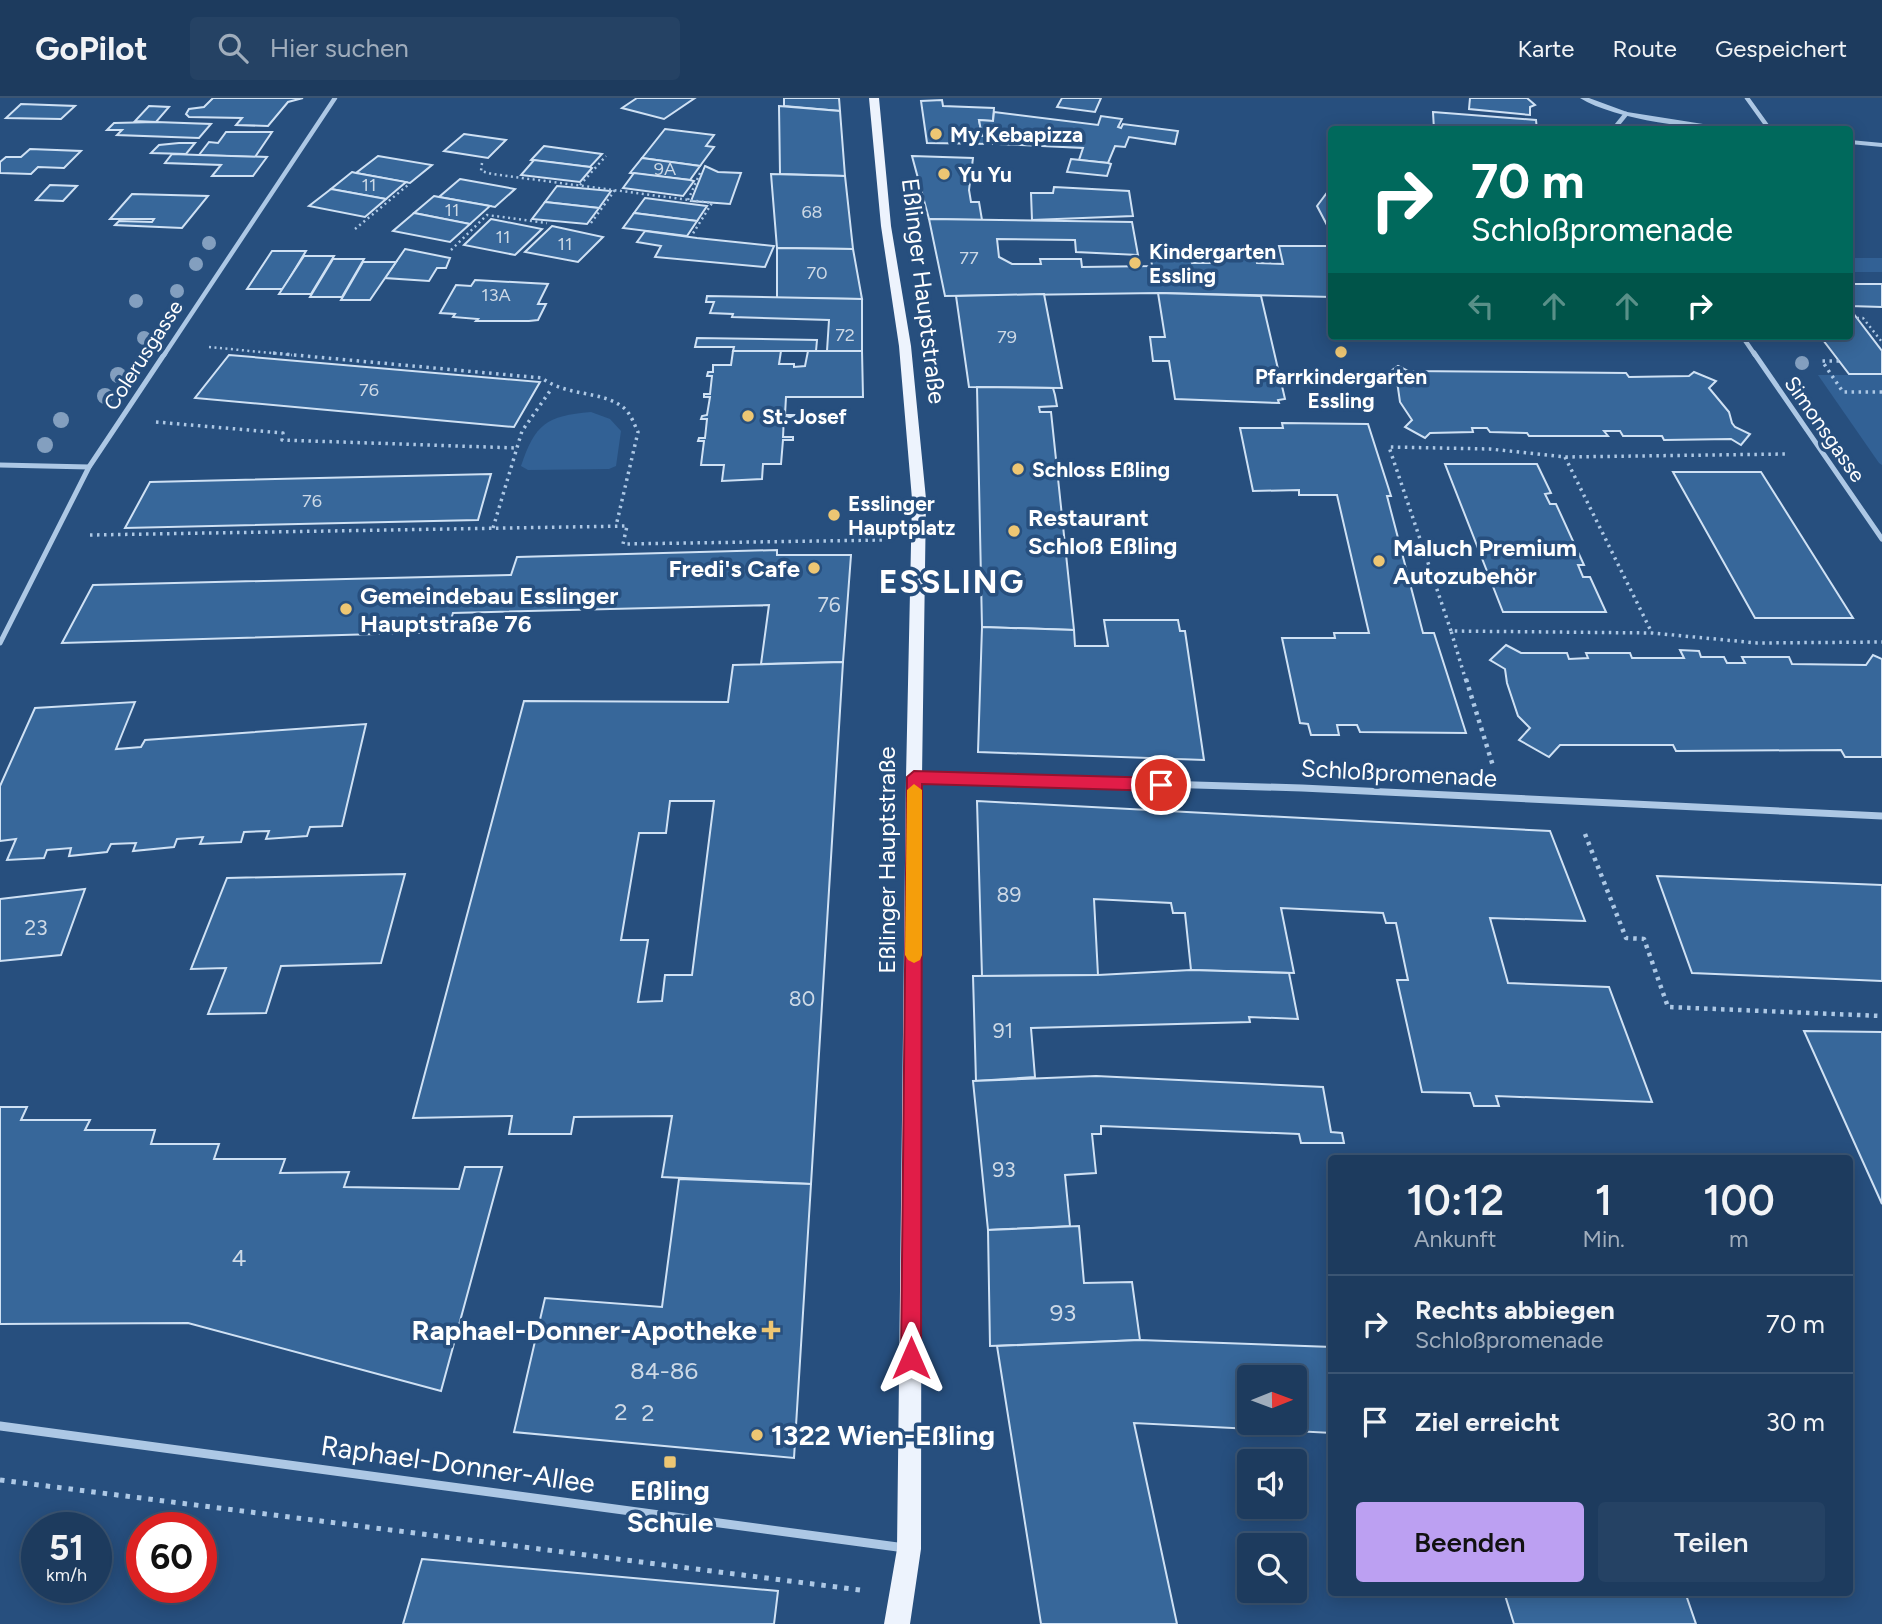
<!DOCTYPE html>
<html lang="de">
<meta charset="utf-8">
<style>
:root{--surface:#1d3b5e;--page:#254264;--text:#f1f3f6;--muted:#a0adbc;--line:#3b5573;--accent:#bca0f2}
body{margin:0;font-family:Figtree,sans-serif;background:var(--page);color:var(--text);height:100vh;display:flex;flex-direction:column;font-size:26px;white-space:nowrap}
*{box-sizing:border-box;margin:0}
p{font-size:23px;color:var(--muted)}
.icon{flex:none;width:38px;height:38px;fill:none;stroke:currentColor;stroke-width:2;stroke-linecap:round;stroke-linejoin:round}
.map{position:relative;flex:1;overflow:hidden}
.drawer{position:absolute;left:1328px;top:1057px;width:525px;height:441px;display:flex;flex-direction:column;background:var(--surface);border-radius:7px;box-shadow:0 4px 18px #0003,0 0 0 2px var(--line)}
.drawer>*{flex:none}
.banner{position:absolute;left:1328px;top:28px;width:525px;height:214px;border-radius:7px;box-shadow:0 4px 18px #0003,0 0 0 2px var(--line);background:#00695c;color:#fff;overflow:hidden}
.needle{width:46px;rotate:89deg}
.buttons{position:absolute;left:1237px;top:1267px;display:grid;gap:14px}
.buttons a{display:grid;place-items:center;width:70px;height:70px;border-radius:7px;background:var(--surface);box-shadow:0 4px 18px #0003,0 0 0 2px var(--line);font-size:35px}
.speed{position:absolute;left:21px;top:1414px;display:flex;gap:14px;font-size:35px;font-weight:700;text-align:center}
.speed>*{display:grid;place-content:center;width:91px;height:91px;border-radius:50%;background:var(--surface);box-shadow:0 4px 18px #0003,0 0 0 2px var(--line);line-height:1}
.speed small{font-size:18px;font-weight:400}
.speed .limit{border:10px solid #d22;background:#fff;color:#111}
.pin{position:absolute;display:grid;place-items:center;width:60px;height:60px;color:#fff;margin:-30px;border:4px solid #fff;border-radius:50%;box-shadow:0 2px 7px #0007}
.me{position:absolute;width:77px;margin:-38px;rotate:0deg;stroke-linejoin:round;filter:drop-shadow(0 0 5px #0008)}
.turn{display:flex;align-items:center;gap:24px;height:147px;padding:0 28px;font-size:32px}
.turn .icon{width:91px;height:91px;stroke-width:2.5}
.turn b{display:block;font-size:49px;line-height:60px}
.lanes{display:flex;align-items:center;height:66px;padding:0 28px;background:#0003;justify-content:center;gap:35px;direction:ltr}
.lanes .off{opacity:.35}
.eta{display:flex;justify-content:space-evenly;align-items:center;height:119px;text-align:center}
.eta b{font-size:42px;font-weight:600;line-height:49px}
.primary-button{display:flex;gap:14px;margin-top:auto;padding:14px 28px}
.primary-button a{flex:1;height:80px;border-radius:7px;background:var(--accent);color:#111;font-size:28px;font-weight:600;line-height:80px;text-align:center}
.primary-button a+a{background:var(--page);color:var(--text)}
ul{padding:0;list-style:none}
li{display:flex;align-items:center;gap:21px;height:98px;padding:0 28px;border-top:2px solid var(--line)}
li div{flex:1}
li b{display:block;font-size:26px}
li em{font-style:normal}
header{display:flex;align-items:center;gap:42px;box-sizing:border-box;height:98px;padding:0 35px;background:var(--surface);border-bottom:2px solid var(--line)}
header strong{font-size:33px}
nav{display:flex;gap:38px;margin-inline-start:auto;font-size:24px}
.search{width:490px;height:63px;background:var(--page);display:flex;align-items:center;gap:18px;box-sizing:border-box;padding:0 24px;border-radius:7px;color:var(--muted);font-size:26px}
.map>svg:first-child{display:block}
</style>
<header>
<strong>GoPilot</strong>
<div class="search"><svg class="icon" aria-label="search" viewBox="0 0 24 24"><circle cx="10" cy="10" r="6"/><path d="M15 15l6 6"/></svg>Hier suchen</div>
<nav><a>Karte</a><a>Route</a><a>Gespeichert</a></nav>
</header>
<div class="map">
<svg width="1882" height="1526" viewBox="0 0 1882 1526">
<rect width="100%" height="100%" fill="#274f7e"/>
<g fill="#326195">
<rect x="1850" y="160" width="32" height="14"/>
<path d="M1818,277H1882V367L1879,365Z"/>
<path d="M591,314L610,321L621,333L616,368L609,371L528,372L521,368C535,326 546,318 591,314Z"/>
</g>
<g fill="#37679a" stroke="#cfe1f4" stroke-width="2" fill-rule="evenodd">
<path d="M213,0H303L288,4L268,28L236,27L242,20L189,19L186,16L189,11L204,9Z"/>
<path d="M637,0H695L664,21L622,10Z"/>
<path d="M784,0H839L840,13L784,8Z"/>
<path d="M1062,0H1101L1095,14L1057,9Z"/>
<path d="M1527,0L1535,7L1530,9V17L1469,11L1470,0Z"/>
<path d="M942,2L943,8L994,10L993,23L979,22L982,38H991L992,46L927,45L921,3Z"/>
<path d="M21,6L75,8L61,21L6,20Z"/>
<path d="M149,8L169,9L156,24L135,23Z"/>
<path d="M779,8L840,13L845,78L780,76Z"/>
<path d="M994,14L1098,27L1101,18L1122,21L1118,29L1121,30L1123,26L1178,33L1175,46L1129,39L1125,49L1115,48L1108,65L1079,62L1083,50L999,46L997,37L982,38L979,22L993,23Z"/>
<path d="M1433,14L1536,22L1537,32H1434Z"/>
<path d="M156,24L211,26L199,40L117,37L122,32H107L114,25Z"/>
<path d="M665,31L714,37L706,48L714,49L700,68L642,60Z"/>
<path d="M226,34H272L255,59L199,57L209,44L218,45Z"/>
<path d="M464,36L506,42L488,60L444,53Z"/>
<path d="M179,45H195L186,56L151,55L159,47Z"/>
<path d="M544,48L602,56L590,69L531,62Z"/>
<path d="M30,51L81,53L64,70L38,69L31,76L0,75V64L6,59H21Z"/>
<path d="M172,56L199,57L267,59L253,78H212L221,67L165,65Z"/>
<path d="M378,58L432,67L410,85L356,75Z"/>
<path d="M912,58L973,60L969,92L971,104H979L982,122L929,121Z"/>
<path d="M642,60L700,68L690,82L630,75Z"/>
<path d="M1071,61L1108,65L1111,66L1107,78L1067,74Z"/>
<path d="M534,62L590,69L592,70L580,84L521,77Z"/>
<path d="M705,68L718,74L741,75L730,106L691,103Z"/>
<path d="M352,74L356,75L406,84L386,101L331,91Z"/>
<path d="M634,75L690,82L694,83L683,98L623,90Z"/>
<path d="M771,76L845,78L853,151L777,150Z"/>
<path d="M460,81L515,91L495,109L439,99Z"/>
<path d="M50,87L77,88L63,103L36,102Z"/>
<path d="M557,88L611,93L599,110L545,104Z"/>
<path d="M1054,89L1129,93L1133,118L1032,122L1031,95H1053Z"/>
<path d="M331,91L386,101L365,119L309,108Z"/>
<path d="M1329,92L1332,93V128L1327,127L1317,108Z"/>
<path d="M132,96L208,98L182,130L115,127L119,123L152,124L154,121H110Z"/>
<path d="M434,98L439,99L490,108L470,126L414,115Z"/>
<path d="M645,100L707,108L697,123L634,115Z"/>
<path d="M545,104L599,110L587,126L532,121Z"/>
<path d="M414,115L470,126L450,144L393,133Z"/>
<path d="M634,115L697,123L687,138L623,130Z"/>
<path d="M491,121L542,131L515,157L464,147Z"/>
<path d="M929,121L1132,124L1138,157L1076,154L1075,142L997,141L999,159L1012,166H1041L1040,161H1081L1082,169L1152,168L1151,159L1190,160L1192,165H1218L1216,158H1256L1257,165L1283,166L1279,148H1329L1332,199L1158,195L945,198Z"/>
<path d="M552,128L603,139L578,164L525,154Z"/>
<path d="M645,133L697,140L774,148L765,169L655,159L661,148L637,144Z"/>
<path d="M777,150L853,151L862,201L777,200Z"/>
<path d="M405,151L450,160L446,170H437L429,183L385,180Z"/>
<path d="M272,153H306L283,191H247Z"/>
<path d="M304,158H334L311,196H279Z"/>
<path d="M333,161H364L342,199H310Z"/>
<path d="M363,164H396L370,202H341Z"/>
<path d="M475,182L548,186L538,206H546L538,222L529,223H476L478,221L453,219L455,216L440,215L456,187L471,188Z"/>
<path d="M1850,186H1882V209L1850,208Z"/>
<path d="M1158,195L1261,198L1285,301L1278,302L1279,305L1175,301L1169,263H1153L1150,239H1165Z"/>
<path d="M1044,196L1062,290L969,289L956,198Z"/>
<path d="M707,198L862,201V253H827L829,222L732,219L733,216L710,215L714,204H706Z"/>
<path d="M1850,211L1882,253V276H1849L1820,238H1850Z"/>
<path d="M697,240L817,242L816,253H733L734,249H695Z"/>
<path d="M733,253H781L779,266H794V269L805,268L808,253H862L863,299H786L785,317H794L793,319H784L783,339H793V342H783L781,366H763L762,381L722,383L724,367H701L704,343H698L699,340H705L707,321H701L702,318L707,317L710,299H704V296H710L712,278H707L708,274H713V267H731Z"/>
<path d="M229,257L540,284L514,329L195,300Z"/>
<path d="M1398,268L1408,273L1626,275L1629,279L1689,278L1694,274L1716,283L1709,290L1729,314L1732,325L1735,329L1750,336L1741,347L1731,341L1664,342L1662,338H1623L1620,333H1604L1608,338H1529L1527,335L1490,334L1487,330H1472L1473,334L1430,335L1425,340L1405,329L1412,322L1400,304L1397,283L1385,277Z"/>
<path d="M977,289L1053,290L1055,297L1057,308L1039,309L1040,314H1051L1074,532L982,529Z"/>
<path d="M1282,325L1368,326L1391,398H1387L1423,535H1434L1466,635L1360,634L1357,627H1337L1339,637H1311L1308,626L1300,625L1282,540H1335L1334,535H1369L1337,397H1299V392L1253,393L1240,330H1283Z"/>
<path d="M1445,366H1537L1551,395L1545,396L1550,406H1556L1584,467H1578L1583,479H1590L1606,514H1503Z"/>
<path d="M1673,374H1761L1853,520H1755Z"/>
<path d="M491,376L478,422L125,430L150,384Z"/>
<path d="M777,452V457H851L843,564L761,566L769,507L453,515L447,534L62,545L93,487L511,477L517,459Z"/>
<path d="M1104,522H1178L1180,533H1185L1204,662L978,654L982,529L1074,532L1075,548H1108Z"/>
<path d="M1506,547L1521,555H1567L1569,561L1588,560L1586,555H1630L1632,560H1684L1680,552L1699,553L1701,559H1724L1727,565H1745L1742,559H1789L1792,566L1866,567L1873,557L1882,561V659H1845L1841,652L1676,653L1673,647H1560L1549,659L1519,642L1530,630L1518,618L1507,585L1505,571L1490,562Z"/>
<path d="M843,564L811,1086L662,1079L672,1018L574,1019L571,1036H509L512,1018L413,1020L524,603L728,604L733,567ZM670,703H714L692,877H665L662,903L638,904L648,842H621L639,735H666Z"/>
<path d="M135,604L116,651L141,649L145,642L366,626L342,728L310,729L307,738L266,741L269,733L244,734L241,744L200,746L203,739L177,741L174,749L133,753L136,745L111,746L107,754L69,758L71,750L47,752L44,760L7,762L16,741L0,743V688L35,610Z"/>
<path d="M977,703L1550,733L1585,823L1490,820L1508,885L1609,889L1652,1004L1496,998L1499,1008H1474L1470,995L1422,994L1397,882H1408L1396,825H1386L1383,815L1281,810L1294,875L1191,872L1185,815H1173L1171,805L1094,801L1098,877L982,878Z"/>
<path d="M405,776L381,865L281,868L266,915L208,916L226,870L191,871L227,780Z"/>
<path d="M1657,778L1882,787V883L1692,875Z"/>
<path d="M85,791L61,857L0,863V801Z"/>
<path d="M1191,872L1289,875L1298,921L1249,919L1250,924L1031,930L1035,979L976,983L973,878L1098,877Z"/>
<path d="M1804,933L1882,934V1106Z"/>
<path d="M1096,978L1323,989L1331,1034L1342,1035L1344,1045H1301L1299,1036L1101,1028V1036H1092L1096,1075L1065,1077L1070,1128L988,1132L973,983Z"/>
<path d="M0,1009H27L21,1022H90L85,1032H155L151,1046H219L214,1061H285L280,1075L349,1074L344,1089L459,1091L465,1069H502L441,1293L188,1225L0,1226Z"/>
<path d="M679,1081L811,1086L794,1360L514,1334L545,1200L662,1209Z"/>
<path d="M1079,1128L1084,1185L1132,1184L1140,1242L990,1248L988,1132Z"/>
<path d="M1140,1242L1332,1249V1335L1134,1325L1177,1526H1041L997,1248ZM1250,1279H1295V1325H1250Z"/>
<path d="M422,1461L778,1493L774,1526H403Z"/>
<path d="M1504,1494H1685L1696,1526H1514Z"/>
</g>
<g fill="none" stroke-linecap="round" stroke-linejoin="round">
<g stroke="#adc8e5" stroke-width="2.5" stroke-dasharray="2 3.5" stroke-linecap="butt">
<path d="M482,65L481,73L492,76L712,105L692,137"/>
<path d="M580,87L606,58"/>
<path d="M688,102L701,73"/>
<path d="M591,125L615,92"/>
<path d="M355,131L408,87"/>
<path d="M451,152L487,117L547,125"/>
<path d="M1857,220H1863L1882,244"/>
<path d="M209,249L292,257"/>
</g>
<g stroke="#adc8e5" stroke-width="3.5" stroke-dasharray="2.5 4.5" stroke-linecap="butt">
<path d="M273,255L542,280C567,299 602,292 624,310C631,316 634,326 638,334L616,428"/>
<path d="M1839,263H1822L1843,294H1882"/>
<path d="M156,324L283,335L282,342L517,350"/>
<path d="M1565,359L1652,535"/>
<path d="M493,430L522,333L552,290"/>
<path d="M90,437L627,428L623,446L883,442"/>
<path d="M1451,533L1389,349L1490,351L1565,359L1785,356"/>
<path d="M1466,583L1451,533L1652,535L1757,545L1882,544"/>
</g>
<g stroke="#adc8e5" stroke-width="4.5" stroke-dasharray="3.5 5" stroke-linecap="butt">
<path d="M1466,581L1493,668"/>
<path d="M1585,736L1626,840L1644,841L1668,909L1882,918"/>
</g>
<path stroke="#adc8e5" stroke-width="5" stroke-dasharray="4.5 7" stroke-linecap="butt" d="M0,1382L860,1492"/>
<g stroke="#adc8e5" stroke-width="4.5">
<path d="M1747,0L1770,32"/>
<path d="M1613,32L1626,16"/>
<path d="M1742,238L1755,257"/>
<path d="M164,257L335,0"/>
</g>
<g stroke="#adc8e5" stroke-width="5">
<path d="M1754,255L1882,441"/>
<path d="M0,367L89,369"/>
<path d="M0,545L89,369L165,255"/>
</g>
<path stroke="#adc8e5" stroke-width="7" d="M915,679L1302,690L1882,718"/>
<path stroke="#adc8e5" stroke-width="9" d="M0,1328L905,1450"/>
<g fill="#adc8e5" fill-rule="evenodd">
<path d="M1580,0H1589L1627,14L1741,32C1699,32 1615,22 1580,0Z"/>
<path d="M1850,42L1882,45V49L1850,46Z"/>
</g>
<path fill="#edf3fd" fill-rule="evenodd" d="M869,0H879L891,128L911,248L926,401L922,679L921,1451L910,1526H884L897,1451L906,679L912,401L899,248L881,128Z"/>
</g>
<g fill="#839fbf">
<circle cx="209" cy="145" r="7"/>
<circle cx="196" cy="166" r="7"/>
<circle cx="177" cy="193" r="7"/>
<circle cx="136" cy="203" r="7"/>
<circle cx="144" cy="240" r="7"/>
<circle cx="1802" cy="265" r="7"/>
<circle cx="118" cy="277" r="8"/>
<circle cx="105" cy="298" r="8"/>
<circle cx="61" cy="322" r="8"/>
<circle cx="45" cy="347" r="8"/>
</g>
<path fill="#e11d48" stroke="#92132f" stroke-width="2" d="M914,673L1161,680L1169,687L1161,693L922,686L921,1260L918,1267L911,1270L904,1267L901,1260L907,679Z"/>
<path fill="#f59e0b" d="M914,686L922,692V857L920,862L914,865L908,862L905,857L907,692Z"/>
<g fill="#edc673" stroke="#274f7e" stroke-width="2.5">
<circle cx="936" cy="36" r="7"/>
<circle cx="944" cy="76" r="7"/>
<circle cx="1135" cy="165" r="7"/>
<circle cx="1341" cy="254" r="7"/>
<circle cx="748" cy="318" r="7"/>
<circle cx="1018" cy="371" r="7"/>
<circle cx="834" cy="417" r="7"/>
<circle cx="1014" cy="433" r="7"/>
<circle cx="1379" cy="463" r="7"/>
<circle cx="814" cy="470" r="7"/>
<circle cx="346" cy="511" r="7"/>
<path d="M767.5 1221.5h7v7h7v7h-7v7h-7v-7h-7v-7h7z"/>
<circle cx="757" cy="1337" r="7"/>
<rect x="663" y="1357" width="14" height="14" rx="3.5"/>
</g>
<g text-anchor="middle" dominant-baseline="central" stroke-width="7" stroke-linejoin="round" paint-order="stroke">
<g font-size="18" fill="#cdd9e6">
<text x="665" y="71">9A</text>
<text x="369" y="87">11</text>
<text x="452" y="112">11</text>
<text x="812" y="114">68</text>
<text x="503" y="139">11</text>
<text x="565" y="146">11</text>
<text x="969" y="160">77</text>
<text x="817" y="175">70</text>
<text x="496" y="197">13A</text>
<text x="845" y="237">72</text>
<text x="1007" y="239">79</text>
<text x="369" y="292">76</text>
<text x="312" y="403">76</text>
</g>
<g font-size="21" font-weight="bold" fill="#fff" stroke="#274f7e" text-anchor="start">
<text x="950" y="36">My Kebapizza</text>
<text x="958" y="76">Yu Yu</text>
<text x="1149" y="153">Kindergarten<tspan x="1149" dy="24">Essling</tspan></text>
<text x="1341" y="278" text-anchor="middle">Pfarrkindergarten<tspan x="1341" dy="24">Essling</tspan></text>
<text x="762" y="318">St. Josef</text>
<text x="1032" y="371">Schloss Eßling</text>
<text x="848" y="405">Esslinger<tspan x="848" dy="24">Hauptplatz</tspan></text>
</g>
<g font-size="21" fill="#fff" stroke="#274f7e">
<text transform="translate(143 257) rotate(-57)">Colerusgasse</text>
<text transform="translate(1825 331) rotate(55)">Simonsgasse</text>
</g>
<g font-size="21" fill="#cdd9e6">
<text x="829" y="506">76</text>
<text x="1009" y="796">89</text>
<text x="36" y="829">23</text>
<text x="802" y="900">80</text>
<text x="1003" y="932">91</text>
<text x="1004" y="1071">93</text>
</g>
<g font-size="24" fill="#fff" stroke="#274f7e">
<text transform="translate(924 193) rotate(83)">Eßlinger Hauptstraße</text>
<text transform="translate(1399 675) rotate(3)">Schloßpromenade</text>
<text transform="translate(886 762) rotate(-90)">Eßlinger Hauptstraße</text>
</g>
<g font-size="24" font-weight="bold" fill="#fff" stroke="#274f7e" text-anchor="start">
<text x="1028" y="419">Restaurant<tspan x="1028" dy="28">Schloß Eßling</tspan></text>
<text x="1393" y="449">Maluch Premium<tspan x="1393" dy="28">Autozubehör</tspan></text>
<text x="800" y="470" text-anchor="end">Fredi's Cafe</text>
<text x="360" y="497">Gemeindebau Esslinger<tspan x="360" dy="28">Hauptstraße 76</tspan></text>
</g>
<g font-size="24" fill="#cdd9e6">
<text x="239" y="1159">4</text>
<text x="1063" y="1214">93</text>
<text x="664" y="1272">84-86</text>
<text x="621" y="1313">2</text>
<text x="648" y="1314">2</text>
</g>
<g font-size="28" font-weight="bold" fill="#fff" stroke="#274f7e" text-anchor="end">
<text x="757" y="1232">Raphael-Donner-Apotheke</text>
<text x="771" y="1337" text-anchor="start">1322 Wien-Eßling</text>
<text x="670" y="1392" text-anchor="middle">Eßling<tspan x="670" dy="32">Schule</tspan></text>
</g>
<g font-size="28" fill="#fff" stroke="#274f7e">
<text transform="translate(458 1366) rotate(8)">Raphael-Donner-Allee</text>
</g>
<g font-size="32" font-weight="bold" letter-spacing="2" fill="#fff" stroke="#274f7e">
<text x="952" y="484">ESSLING</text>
</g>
</g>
</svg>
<div class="buttons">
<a><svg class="needle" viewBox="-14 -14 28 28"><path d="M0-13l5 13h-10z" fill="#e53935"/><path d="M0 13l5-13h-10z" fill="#a0adbc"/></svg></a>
<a><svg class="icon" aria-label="sound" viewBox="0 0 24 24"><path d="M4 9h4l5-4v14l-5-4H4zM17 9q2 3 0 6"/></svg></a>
<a><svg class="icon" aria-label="search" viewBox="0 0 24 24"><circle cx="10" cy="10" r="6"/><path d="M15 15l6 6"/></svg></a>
</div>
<div class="speed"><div>51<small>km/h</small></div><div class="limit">60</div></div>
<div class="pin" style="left:1161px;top:687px;background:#d93025"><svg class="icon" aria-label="arrive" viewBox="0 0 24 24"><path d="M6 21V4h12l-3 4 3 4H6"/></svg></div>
<svg class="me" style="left:911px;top:1260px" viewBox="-20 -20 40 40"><path d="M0-17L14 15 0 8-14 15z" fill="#e11d48" stroke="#fff" stroke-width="4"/></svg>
<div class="banner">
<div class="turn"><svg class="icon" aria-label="right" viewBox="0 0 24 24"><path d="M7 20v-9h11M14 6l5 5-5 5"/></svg><div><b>70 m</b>Schloßpromenade</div></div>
<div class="lanes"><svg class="icon off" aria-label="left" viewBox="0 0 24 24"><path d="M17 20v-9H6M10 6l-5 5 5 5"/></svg><svg class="icon off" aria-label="ahead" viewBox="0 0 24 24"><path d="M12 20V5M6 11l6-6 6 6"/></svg><svg class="icon off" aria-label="ahead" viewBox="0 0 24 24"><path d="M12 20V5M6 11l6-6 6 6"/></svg><svg class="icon" aria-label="right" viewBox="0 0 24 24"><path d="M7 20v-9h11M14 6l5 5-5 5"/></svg></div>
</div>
<section class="drawer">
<div class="eta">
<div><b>10:12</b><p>Ankunft</p></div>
<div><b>1</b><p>Min.</p></div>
<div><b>100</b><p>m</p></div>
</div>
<ul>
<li><svg class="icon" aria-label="right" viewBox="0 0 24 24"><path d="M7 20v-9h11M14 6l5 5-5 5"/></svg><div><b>Rechts abbiegen</b><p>Schloßpromenade</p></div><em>70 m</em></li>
<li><svg class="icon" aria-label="arrive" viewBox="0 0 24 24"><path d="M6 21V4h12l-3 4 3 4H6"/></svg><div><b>Ziel erreicht</b></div><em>30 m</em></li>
</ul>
<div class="primary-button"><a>Beenden</a><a>Teilen</a></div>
</section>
</div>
